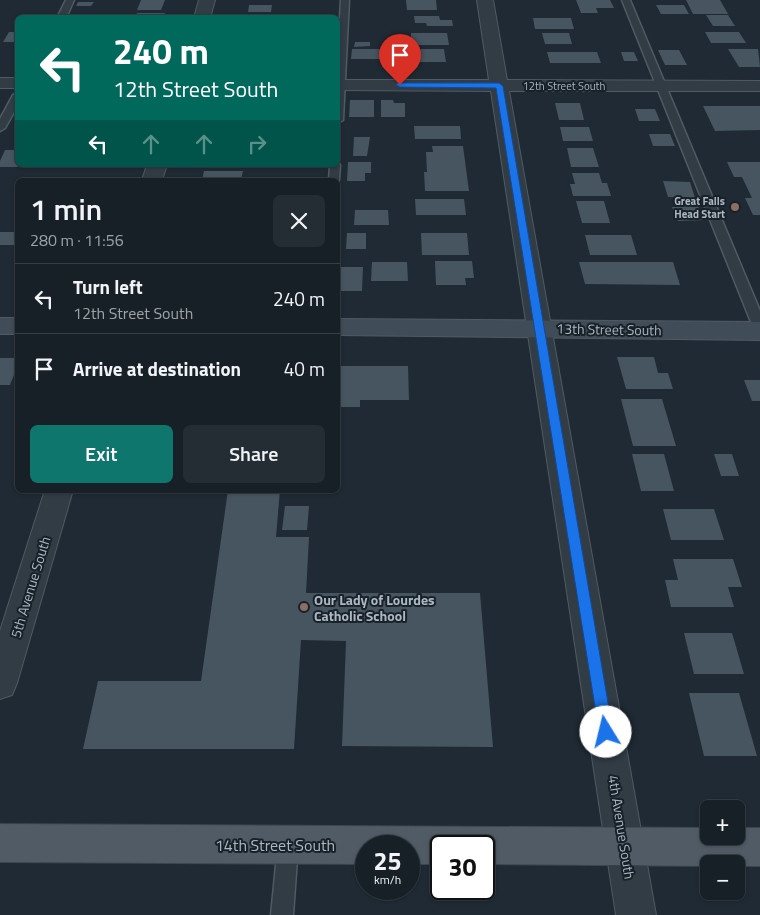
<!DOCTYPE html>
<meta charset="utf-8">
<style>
:root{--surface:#172027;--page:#242d33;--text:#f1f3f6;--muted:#9ea3a7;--line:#363e44;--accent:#0f766e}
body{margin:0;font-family:"Titillium Web",sans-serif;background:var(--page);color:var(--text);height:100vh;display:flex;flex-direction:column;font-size:19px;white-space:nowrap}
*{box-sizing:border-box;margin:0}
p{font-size:16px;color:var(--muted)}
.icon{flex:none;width:28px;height:28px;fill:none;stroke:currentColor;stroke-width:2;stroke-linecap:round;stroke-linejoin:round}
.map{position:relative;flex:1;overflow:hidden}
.sheet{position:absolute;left:15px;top:178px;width:325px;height:315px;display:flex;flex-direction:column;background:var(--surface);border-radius:8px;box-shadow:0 1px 4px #0004,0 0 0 1px var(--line)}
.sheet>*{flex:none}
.guide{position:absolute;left:15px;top:15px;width:325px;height:152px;border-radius:8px;box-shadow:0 1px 4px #0004,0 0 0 1px var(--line);background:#00695c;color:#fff;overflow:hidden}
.buttons{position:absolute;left:700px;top:800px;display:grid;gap:10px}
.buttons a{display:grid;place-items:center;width:45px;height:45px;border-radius:8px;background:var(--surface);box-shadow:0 1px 4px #0004,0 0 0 1px var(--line);font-size:25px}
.speed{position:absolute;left:355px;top:835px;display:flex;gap:10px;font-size:25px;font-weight:700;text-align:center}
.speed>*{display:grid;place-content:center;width:65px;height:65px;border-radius:50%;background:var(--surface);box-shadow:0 1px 4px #0004,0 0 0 1px var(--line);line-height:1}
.speed small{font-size:12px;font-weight:400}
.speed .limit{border:2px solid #111;border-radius:8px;background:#fff;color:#111}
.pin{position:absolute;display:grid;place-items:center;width:42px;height:42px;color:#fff;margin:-51px -21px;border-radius:50% 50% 50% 0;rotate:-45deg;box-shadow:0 0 5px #0007}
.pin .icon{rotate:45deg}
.me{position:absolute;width:55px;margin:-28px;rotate:351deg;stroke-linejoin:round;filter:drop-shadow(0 0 4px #0008)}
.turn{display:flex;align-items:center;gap:18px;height:105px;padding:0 15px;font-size:22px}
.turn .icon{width:65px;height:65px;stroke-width:2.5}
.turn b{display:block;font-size:35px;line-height:42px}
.lanes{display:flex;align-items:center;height:48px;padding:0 15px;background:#0003;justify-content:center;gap:25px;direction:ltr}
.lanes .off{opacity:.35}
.round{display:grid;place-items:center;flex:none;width:52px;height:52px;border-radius:8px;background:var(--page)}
.overview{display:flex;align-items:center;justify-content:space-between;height:85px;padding:0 15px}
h1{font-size:30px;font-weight:600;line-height:38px}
.action{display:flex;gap:10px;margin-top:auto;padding:10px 15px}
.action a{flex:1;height:58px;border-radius:8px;background:var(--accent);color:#fff;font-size:20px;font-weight:600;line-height:58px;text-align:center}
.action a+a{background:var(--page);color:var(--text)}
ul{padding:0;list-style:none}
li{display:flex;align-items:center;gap:15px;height:70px;padding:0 15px;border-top:1px solid var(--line)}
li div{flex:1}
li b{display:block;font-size:19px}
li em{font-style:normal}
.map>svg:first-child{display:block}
</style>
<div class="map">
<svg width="760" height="915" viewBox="0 0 760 915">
<rect width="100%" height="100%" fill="#1f2a34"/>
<g fill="#475560">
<path d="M141,0H165L161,10H137Z"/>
<path d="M406,0H436L437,10H407Z"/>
<path d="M576,0H610L614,8H596L598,13H581Z"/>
<path d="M686,0H720L728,14H693Z"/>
<path d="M78,2H94L91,6H76Z"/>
<path d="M249,5H272L271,12H248Z"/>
<path d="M656,5H684L689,14H661Z"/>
<path d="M137,13H165L163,18H135Z"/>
<path d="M706,15H728L735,26H713Z"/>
<rect x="236" y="16" width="34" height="2"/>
<path d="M414,16H439L440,20H452L453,26H427L426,23H415Z"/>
<path d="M533,18H571L574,29H535Z"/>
<path d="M9,32H18V42H3Z"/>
<path d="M705,32H739L746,43H711Z"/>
<path d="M411,33H447L449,45H402L401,39H411Z"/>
<path d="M542,33H569L572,44H545Z"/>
<path d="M355,42H370V46L354,47Z"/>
<path d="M352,49H386V59H351Z"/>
<path d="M408,49H444L446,62H409Z"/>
<path d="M728,49H758L760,67H739Z"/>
<path d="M658,50H679L687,65H665Z"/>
<path d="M547,52H597L601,63H550Z"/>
<path d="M621,52H634L638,61H624Z"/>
<path d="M350,100H374V117H349Z"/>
<path d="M381,100H393L394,103H405V117H381Z"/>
<path d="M555,103H580L584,120H559Z"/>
<path d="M703,106H760V130L715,131Z"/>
<path d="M635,109H655L660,121H639Z"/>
<path d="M414,126H460L461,139H415Z"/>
<path d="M560,127H589L593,141H563Z"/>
<path d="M649,134H670L675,146H653Z"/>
<path d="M354,137H370L367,156H353Z"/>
<path d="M432,146H463L469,191H425L424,172H427L426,152H433Z"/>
<path d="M567,148H593L599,167H571Z"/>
<path d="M5,150H18V167H0V161Z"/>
<path d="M348,162H371V173H365V181H347Z"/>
<path d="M727,162H760V215H753L745,198H752L742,177H734Z"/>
<path d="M62,165H97L96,167H61Z"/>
<path d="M204,171H243L241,180H202Z"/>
<path d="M572,173H599L602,183H607L611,196H573L570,184H575Z"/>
<path d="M663,181L690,182L695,198L668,197Z"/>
<path d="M415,199H464L466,215H416Z"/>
<path d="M576,201H604L610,223H582Z"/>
<path d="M698,206L704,220L678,221L672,207Z"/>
<path d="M355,210H388L389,225H354Z"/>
<rect x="0" y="232" width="18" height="13"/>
<path d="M347,233H366V249H346Z"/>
<path d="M421,233H467L469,255H422Z"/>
<path d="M585,235H631L637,255H590Z"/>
<path d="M435,261H472L474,278H465L466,285H436Z"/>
<path d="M372,262H407L408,281H371Z"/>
<path d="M579,262H673L680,285L585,284Z"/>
<path d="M340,267H363L362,291H339Z"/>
<path d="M617,357H654L658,373H668L673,389H626Z"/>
<path d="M0,358H18V365L10,385H0Z"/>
<path d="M338,366H408L409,400H360V407H338Z"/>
<path d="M744,380H760V401H752Z"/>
<path d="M621,399H662L676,446H633Z"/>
<path d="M632,454H664L674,491H641Z"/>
<path d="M714,454H732L739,476H721Z"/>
<path d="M228,490H280L276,537H309L306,593H480L493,747L342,746L346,641L301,640L294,749H83L98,681H201Z"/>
<path d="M285,506H309L307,530H282Z"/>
<path d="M663,509H714L724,540H671Z"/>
<path d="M673,559H733L742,587H728L734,607H671L665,580H678Z"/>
<path d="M684,633H732L744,674H694Z"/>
<path d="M689,693H739L757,756H704Z"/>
</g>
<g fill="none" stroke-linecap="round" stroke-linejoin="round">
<defs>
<g id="lane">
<path d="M66,0H74L66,18H57Z"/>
<path d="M341,0H349L343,120L338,123V50Z"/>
<path d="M622,0H630L760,311V332L755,330L753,327Z"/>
<path d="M18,92V105L5,128L0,131V119L13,95Z"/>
<path d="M338,162L340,165L339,180L338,182V180H329L330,165H338Z"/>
<path d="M288,835L295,838L298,845L293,915H271L278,845L281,838Z"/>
</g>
<g id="street">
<path d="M199,0H215L210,18H194Z"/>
<path d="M477,0H493L507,80L760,81V91H509L656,915H616L491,91L338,90V80H489Z"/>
<rect x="0" y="78" width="18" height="10"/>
<path d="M147,165H167L162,180H142Z"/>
<path d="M45,490H73L17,683L12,695L0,699V631Z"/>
</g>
<g id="secondary">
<rect x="0" y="318" width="18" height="16"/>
<path d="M338,319L760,322V340L338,335Z"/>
</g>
<path id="primary" d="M0,824L709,828V836H736V828H760V866H736V864H709V866L484,864V846H441V864H409V846H366V864L0,862Z"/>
</defs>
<use href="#lane" stroke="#505a63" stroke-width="3"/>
<use href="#street" stroke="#505a63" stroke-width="2"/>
<use href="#secondary" stroke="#505a63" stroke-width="2"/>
<use href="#primary" stroke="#3c454e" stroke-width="2"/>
<use href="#lane" fill="#323c45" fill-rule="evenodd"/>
<use href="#street" fill="#323c45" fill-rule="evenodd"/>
<use href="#secondary" fill="#404c57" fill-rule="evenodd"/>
<use href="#primary" fill="#505b65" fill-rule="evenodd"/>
</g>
<path fill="#1a73e8" stroke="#114b97" d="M397,83H499L503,86L613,732L611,737L606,739L601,737L599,732L496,88L400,87L396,85Z"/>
<g fill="#8d6e63" stroke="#182129" stroke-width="2">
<circle cx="735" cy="207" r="5"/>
<circle cx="304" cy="607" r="5"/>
</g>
<g text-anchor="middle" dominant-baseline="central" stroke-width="4" stroke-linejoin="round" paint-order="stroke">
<g font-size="11" fill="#acb7c2" stroke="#182129">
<text x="564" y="86">12th Street South</text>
</g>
<g font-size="11" font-weight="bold" fill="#acb7c2" stroke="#182129" text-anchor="end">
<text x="725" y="201">Great Falls<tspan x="725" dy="13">Head Start</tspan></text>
</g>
<g font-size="14" fill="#acb7c2" stroke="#182129">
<text transform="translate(609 329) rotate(1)">13th Street South</text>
<text transform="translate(30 587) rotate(-73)">5th Avenue South</text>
<text transform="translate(622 827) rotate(81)">4th Avenue South</text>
</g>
<g font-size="14" font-weight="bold" fill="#acb7c2" stroke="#182129" text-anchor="start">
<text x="314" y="599">Our Lady of Lourdes<tspan x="314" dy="16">Catholic School</tspan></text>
</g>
<g font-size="16" fill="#acb7c2" stroke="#182129">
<text x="275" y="845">14th Street South</text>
</g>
</g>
</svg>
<div class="buttons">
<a>+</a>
<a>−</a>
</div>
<div class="speed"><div>25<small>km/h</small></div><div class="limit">30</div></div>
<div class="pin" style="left:400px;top:85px;background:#d93025"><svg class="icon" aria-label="arrive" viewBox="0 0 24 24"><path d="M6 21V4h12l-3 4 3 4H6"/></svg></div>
<svg class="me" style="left:606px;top:732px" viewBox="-20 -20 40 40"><circle r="19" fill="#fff"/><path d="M0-13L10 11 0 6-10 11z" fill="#1a73e8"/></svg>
<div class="guide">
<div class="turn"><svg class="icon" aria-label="left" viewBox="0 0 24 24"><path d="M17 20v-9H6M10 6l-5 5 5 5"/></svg><div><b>240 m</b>12th Street South</div></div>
<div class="lanes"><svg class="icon" aria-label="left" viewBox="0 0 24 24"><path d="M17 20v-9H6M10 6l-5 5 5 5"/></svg><svg class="icon off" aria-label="ahead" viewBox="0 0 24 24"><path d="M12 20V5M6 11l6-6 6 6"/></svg><svg class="icon off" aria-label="ahead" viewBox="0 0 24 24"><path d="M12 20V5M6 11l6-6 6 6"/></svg><svg class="icon off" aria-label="right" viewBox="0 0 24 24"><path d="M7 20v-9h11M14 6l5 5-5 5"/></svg></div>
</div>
<section class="sheet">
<div class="overview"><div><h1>1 min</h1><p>280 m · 11:56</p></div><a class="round"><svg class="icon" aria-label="close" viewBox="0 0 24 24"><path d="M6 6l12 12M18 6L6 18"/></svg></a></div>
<ul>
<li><svg class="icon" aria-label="left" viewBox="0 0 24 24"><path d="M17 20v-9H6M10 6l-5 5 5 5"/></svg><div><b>Turn left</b><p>12th Street South</p></div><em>240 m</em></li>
<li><svg class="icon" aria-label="arrive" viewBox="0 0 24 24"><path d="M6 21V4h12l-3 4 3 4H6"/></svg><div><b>Arrive at destination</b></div><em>40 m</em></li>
</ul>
<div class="action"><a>Exit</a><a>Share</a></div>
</section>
</div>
